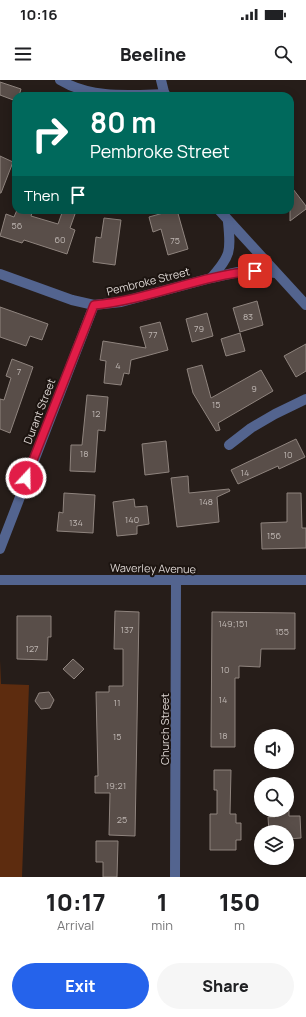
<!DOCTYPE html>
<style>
:root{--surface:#fff;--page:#f6f6f6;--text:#202124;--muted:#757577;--accent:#2563eb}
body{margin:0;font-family:Manrope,sans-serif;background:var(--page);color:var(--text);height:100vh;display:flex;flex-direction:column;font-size:15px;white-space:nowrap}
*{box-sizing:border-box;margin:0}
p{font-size:13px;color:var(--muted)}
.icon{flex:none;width:22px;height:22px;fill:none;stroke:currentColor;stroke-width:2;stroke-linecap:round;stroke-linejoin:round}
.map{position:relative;height:797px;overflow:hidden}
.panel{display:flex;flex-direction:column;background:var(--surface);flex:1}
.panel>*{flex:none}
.banner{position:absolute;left:12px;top:12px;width:282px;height:122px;border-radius:12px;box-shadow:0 2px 10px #0003;background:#00695c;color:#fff;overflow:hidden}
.buttons{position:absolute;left:254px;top:649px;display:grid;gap:8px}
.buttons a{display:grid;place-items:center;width:40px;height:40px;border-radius:50%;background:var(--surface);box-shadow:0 2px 10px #0003;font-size:20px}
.pin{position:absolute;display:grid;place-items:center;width:34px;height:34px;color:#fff;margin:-17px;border-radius:8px;box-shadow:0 2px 6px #0006}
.me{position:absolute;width:44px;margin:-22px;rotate:21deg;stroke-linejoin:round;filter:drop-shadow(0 0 3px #0008)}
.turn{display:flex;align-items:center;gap:14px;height:84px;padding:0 12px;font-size:18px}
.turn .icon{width:52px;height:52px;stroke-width:2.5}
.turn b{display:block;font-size:28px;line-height:34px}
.then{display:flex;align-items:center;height:38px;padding:0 12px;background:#0003;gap:8px;font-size:15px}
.eta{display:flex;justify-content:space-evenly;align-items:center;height:68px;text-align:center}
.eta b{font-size:24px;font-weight:800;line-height:28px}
.button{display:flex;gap:8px;margin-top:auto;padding:8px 12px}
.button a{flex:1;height:46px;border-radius:24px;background:var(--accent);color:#fff;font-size:16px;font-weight:800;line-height:46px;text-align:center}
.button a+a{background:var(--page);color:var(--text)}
.status{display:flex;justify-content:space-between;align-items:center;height:28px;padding:0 20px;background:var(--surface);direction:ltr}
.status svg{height:11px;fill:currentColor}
header{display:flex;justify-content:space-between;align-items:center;height:52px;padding:0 12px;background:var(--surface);font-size:18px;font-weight:800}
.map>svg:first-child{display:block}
</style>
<div class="status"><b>10:16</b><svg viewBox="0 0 49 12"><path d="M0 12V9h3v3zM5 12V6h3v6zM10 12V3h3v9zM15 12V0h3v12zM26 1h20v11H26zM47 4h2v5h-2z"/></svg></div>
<header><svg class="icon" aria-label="menu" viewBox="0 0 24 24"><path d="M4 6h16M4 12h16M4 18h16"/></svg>Beeline<svg class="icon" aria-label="search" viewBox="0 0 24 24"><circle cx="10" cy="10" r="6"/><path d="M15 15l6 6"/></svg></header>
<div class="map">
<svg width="306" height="797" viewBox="0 0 306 797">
<rect width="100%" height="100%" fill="#261d19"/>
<path fill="#5d2c0f" d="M0,580L1,604L29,605L22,797H0Z"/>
<g fill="#594e49" stroke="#8f847e">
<path d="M0,2L21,9L19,16H16V21L0,15Z"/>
<path d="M0,76L13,82L1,113H0Z"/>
<path d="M290,105L306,126V129L290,141Z"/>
<path d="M17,130H33L31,136L58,144L63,130L75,134L70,148L75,150L67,174L24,160L22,163L0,156L6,134L14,137Z"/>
<path d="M174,130H177L188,169L168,175L161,149L153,152L149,137Z"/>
<path d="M104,138L121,140L115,185L93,182L96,157L101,158Z"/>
<path d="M257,221L263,245L240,252L233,228Z"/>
<path d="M0,227L48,244L42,260L30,256L26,266L0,257Z"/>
<path d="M207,233L213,256L192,262L186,239Z"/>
<path d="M160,242L168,270L131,280L129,294L124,293L121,305L104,303L106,281L100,280L103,261L146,268L140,247Z"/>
<path d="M240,253L245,271L226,276L221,259Z"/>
<path d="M306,264V291L296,297L284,276Z"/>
<path d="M12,279L33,287L10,353L0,349V319L4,320L11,298L6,296Z"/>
<path d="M202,285L211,318L261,290L273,311L218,343L220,350L216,351L193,313L187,289Z"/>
<path d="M87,315L108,317L105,351L98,350L95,392L70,391L71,365H82Z"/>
<path d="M296,359L305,377L279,389L278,386L238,404L231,390Z"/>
<path d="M166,361L169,392L145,395L142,364Z"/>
<path d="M188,396L189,413L229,409L230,411L217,417L219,442L177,447L171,398Z"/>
<path d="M64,413L95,415L93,453L57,451L59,432L63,433Z"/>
<path d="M287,413H301L302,448H306V468L262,469L261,443L287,442Z"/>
<path d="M134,419L135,427L147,426L149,444L137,446V454L117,456L113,422Z"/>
<path d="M115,531L139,532L135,756L109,755L110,713H95V696H98L96,612H109V606H123V569H114Z"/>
<path d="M212,532L295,533V569H261L260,587L239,586V598H235V667H211Z"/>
<path d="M17,536H51V557H48L47,580L17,579Z"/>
<path d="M73,579L84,589L74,599L63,589Z"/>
<path d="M49,612L54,620L50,628L41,629L35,621L39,613Z"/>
<path d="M214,690H231L230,734H236V743H241V760H236V770H210V734H217V710H214Z"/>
<path d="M274,730H289V736H300L301,758L287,759V752H269L268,737H275Z"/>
<path d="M96,761H118L117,797H103V782H96Z"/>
</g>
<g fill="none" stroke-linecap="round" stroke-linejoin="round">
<g stroke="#53648f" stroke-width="10">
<path d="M60,0C91,19 130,15 165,14"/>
<path d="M161,0L165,16"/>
<path d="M219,130L306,225"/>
<path d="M0,194L72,220L94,225L121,222L211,198L238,192L255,191L276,193"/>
<path d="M211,198C231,176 231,171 228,142"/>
<path d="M229,365L251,348L275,334L306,319"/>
<path d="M0,469L94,225"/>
<path d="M0,500H306"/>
<path d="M175,797L176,501"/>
</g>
</g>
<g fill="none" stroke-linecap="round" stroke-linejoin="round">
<defs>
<path id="route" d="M26,398L94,225C149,220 200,195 255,191"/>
</defs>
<use href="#route" stroke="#92132f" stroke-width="10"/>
<use href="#route" stroke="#e11d48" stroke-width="7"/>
</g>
<g text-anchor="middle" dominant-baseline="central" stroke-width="4" stroke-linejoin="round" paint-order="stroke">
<g font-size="9" fill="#beb6b2">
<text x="17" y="145">56</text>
<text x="60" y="159">60</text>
<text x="175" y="160">75</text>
<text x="248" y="236">83</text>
<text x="199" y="248">79</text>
<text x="153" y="254">77</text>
<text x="118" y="285">4</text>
<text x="19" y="291">7</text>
<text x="254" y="308">9</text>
<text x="216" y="324">15</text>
<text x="96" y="333">12</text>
<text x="84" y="373">18</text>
<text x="288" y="374">10</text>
<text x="245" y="392">14</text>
<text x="206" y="421">148</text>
<text x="132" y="439">140</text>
<text x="76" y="442">134</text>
<text x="274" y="455">156</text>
<text x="233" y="543">149;151</text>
<text x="127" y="549">137</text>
<text x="282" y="551">155</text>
<text x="32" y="568">127</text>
<text x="225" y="589">10</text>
<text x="223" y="619">14</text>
<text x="117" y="622">11</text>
<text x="223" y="655">18</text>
<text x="117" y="656">15</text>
<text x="116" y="705">19;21</text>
<text x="122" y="739">25</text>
</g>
<g font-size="11" fill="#dfd8d5" stroke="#1c1410">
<text transform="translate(148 201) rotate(-14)">Pembroke Street</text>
<text transform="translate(39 331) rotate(-69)">Durant Street</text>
<text transform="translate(153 488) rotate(1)">Waverley Avenue</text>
<text transform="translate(164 649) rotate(-90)">Church Street</text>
</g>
</g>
</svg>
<div class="buttons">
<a><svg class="icon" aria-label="sound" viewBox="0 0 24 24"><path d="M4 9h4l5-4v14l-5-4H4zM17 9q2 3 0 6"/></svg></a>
<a><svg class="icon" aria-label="search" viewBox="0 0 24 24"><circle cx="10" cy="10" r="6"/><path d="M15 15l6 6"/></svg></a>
<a><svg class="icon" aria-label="layers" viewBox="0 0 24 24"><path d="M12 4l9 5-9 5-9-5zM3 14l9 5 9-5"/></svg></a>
</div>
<div class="pin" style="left:255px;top:191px;background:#d93025"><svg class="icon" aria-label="arrive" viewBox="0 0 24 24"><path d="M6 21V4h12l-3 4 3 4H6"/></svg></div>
<svg class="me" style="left:26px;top:398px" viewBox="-20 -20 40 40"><circle r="17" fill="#e11d48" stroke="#fff" stroke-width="3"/><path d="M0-11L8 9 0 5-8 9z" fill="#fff"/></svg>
<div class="banner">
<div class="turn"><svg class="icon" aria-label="right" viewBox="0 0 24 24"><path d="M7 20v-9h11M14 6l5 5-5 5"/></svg><div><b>80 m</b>Pembroke Street</div></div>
<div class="then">Then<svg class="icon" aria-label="arrive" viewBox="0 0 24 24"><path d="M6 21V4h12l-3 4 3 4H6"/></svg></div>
</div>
</div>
<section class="panel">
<div class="eta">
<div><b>10:17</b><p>Arrival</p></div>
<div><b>1</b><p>min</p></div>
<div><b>150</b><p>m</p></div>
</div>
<div class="button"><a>Exit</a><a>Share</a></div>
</section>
